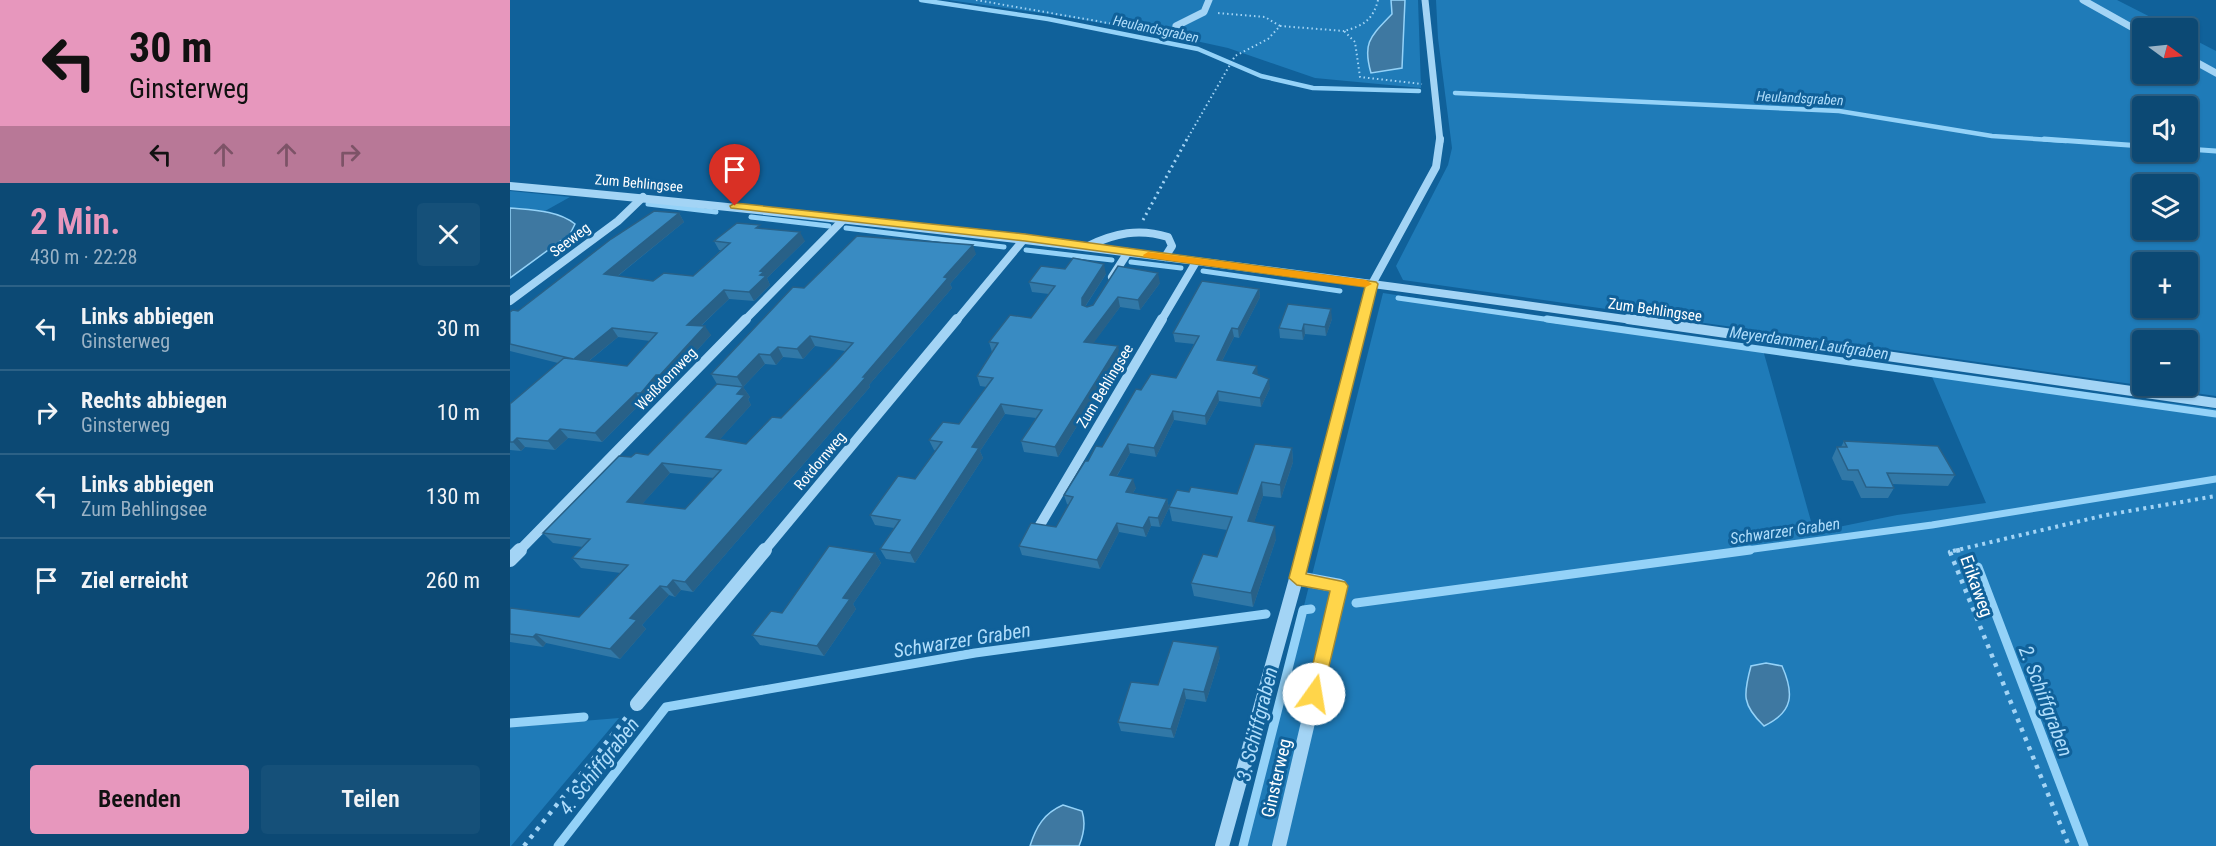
<!DOCTYPE html>
<html lang="de">
<meta charset="utf-8">
<style>
:root{--surface:#0c4974;--page:#155079;--text:#f1f3f6;--muted:#9ab2c5;--line:#2c6186;--accent:#e797bd}
body{margin:0;font-family:"Roboto Condensed",sans-serif;background:var(--page);color:var(--text);height:100vh;display:flex;flex-direction:column;font-size:22px;white-space:nowrap}
*{box-sizing:border-box;margin:0}
p{font-size:20px;color:var(--muted)}
.icon{flex:none;width:33px;height:33px;fill:none;stroke:currentColor;stroke-width:2;stroke-linecap:round;stroke-linejoin:round}
.map{position:relative;flex:1;overflow:hidden}
.drawer{display:flex;flex-direction:column;background:var(--surface);width:510px}
.drawer>*{flex:none}
.top-card{background:#e797bd;color:#111;overflow:hidden}
.needle{width:39px;rotate:105deg}
.buttons{position:absolute;left:1622px;top:18px;display:grid;gap:12px}
.buttons a{display:grid;place-items:center;width:66px;height:66px;border-radius:6px;background:var(--surface);box-shadow:0 2px 4px #0004,0 0 0 2px var(--line);font-size:30px}
.pin{position:absolute;display:grid;place-items:center;width:51px;height:51px;color:#fff;margin:-62px -26px;border-radius:50% 50% 50% 0;rotate:-45deg;box-shadow:0 0 6px #0007}
.pin .icon{rotate:45deg}
.me{position:absolute;width:66px;margin:-33px;rotate:13deg;stroke-linejoin:round;filter:drop-shadow(0 0 4px #0008)}
.turn{display:flex;align-items:center;gap:21px;height:126px;padding:0 30px;font-size:27px}
.turn .icon{width:78px;height:78px;stroke-width:2.5}
.turn b{display:block;font-size:42px;line-height:51px}
.lanes{display:flex;align-items:center;height:57px;padding:0 30px;background:#0003;justify-content:center;gap:30px;direction:ltr}
.lanes .off{opacity:.35}
.round{display:grid;place-items:center;flex:none;width:63px;height:63px;border-radius:6px;background:var(--page)}
.overview{display:flex;align-items:center;justify-content:space-between;height:102px;padding:0 30px}
h1{font-size:36px;font-weight:600;line-height:45px;color:var(--accent)}
.button{display:flex;gap:12px;margin-top:auto;padding:12px 30px}
.button a{flex:1;height:69px;border-radius:6px;background:var(--accent);color:#111;font-size:24px;font-weight:600;line-height:69px;text-align:center}
.button a+a{background:var(--page);color:var(--text)}
ul{padding:0;list-style:none}
li{display:flex;align-items:center;gap:18px;height:84px;padding:0 30px;border-top:2px solid var(--line)}
li div{flex:1}
li b{display:block;font-size:22px}
li em{font-style:normal}
main{display:flex;flex:1;min-height:0}
.map>svg:first-child{display:block}
</style>
<main>
<section class="drawer">
<div class="top-card">
<div class="turn"><svg class="icon" aria-label="left" viewBox="0 0 24 24"><path d="M17 20v-9H6M10 6l-5 5 5 5"/></svg><div><b>30 m</b>Ginsterweg</div></div>
<div class="lanes"><svg class="icon" aria-label="left" viewBox="0 0 24 24"><path d="M17 20v-9H6M10 6l-5 5 5 5"/></svg><svg class="icon off" aria-label="ahead" viewBox="0 0 24 24"><path d="M12 20V5M6 11l6-6 6 6"/></svg><svg class="icon off" aria-label="ahead" viewBox="0 0 24 24"><path d="M12 20V5M6 11l6-6 6 6"/></svg><svg class="icon off" aria-label="right" viewBox="0 0 24 24"><path d="M7 20v-9h11M14 6l5 5-5 5"/></svg></div>
</div>
<div class="overview"><div><h1>2 Min.</h1><p>430 m · 22:28</p></div><a class="round"><svg class="icon" aria-label="close" viewBox="0 0 24 24"><path d="M6 6l12 12M18 6L6 18"/></svg></a></div>
<ul>
<li><svg class="icon" aria-label="left" viewBox="0 0 24 24"><path d="M17 20v-9H6M10 6l-5 5 5 5"/></svg><div><b>Links abbiegen</b><p>Ginsterweg</p></div><em>30 m</em></li>
<li><svg class="icon" aria-label="right" viewBox="0 0 24 24"><path d="M7 20v-9h11M14 6l5 5-5 5"/></svg><div><b>Rechts abbiegen</b><p>Ginsterweg</p></div><em>10 m</em></li>
<li><svg class="icon" aria-label="left" viewBox="0 0 24 24"><path d="M17 20v-9H6M10 6l-5 5 5 5"/></svg><div><b>Links abbiegen</b><p>Zum Behlingsee</p></div><em>130 m</em></li>
<li><svg class="icon" aria-label="arrive" viewBox="0 0 24 24"><path d="M6 21V4h12l-3 4 3 4H6"/></svg><div><b>Ziel erreicht</b></div><em>260 m</em></li>
</ul>
<div class="button"><a>Beenden</a><a>Teilen</a></div>
</section>
<div class="map">
<svg width="1706" height="846" viewBox="0 0 1706 846">
<rect width="100%" height="100%" fill="#10619a"/>
<g fill="#1f7bb8" fill-rule="evenodd">
<path d="M438,0H908L911,88L805,78L718,48L654,34L539,14Z"/>
<path d="M926,0H1607L1662,28H1632V74H1677V36L1706,51V396L893,280L886,266L938,165L942,148L928,38ZM1632,106H1677V152H1632ZM1632,184H1677V230H1632ZM1632,262H1677V308H1632ZM1632,340H1677V386H1632Z"/>
<path d="M0,191L60,197L35,211L0,208Z"/>
<path d="M873,293L1253,350L1304,532L1387,515L1476,503L1420,372L1706,409V846H772L832,586L801,579Z"/>
<path d="M800,582L828,587L766,846H733Z"/>
<path d="M109,718L1,846H0V727Z"/>
</g>
<g fill="#3e78a1" stroke="#94d2f8" stroke-width="1.5">
<path d="M881,0H895L892,68L861,73C852,42 861,36 882,14Z"/>
<path d="M0,208C21,210 48,210 65,224L60,234L0,278Z"/>
<path d="M1256,663L1272,666C1284,693 1284,712 1254,726C1232,705 1233,695 1241,666Z"/>
<path d="M553,805L572,811C576,823 574,834 569,846H520C526,827 534,813 553,805Z"/>
</g>
<g fill="none" stroke-linecap="round" stroke-linejoin="round">
<g stroke="#94d2f8" stroke-width="4.5">
<path d="M411,0L538,19L688,49L751,76L803,88L909,91"/>
<path d="M945,93L1329,111L1482,136L1556,141"/>
</g>
<g stroke="#94d2f8" stroke-width="5">
<path d="M1534,139L1632,146"/>
<path d="M1677,149L1706,151"/>
<path d="M138,204L206,212"/>
<path d="M241,217L319,226"/>
<path d="M336,228L494,247"/>
<path d="M516,250L602,260"/>
<path d="M621,262L671,268"/>
<path d="M693,271L830,291"/>
<path d="M888,298L1048,321"/>
</g>
<g stroke="#94d2f8" stroke-width="7">
<path d="M1037,319L1706,414"/>
<path d="M1229,551L1422,525L1706,479"/>
</g>
<g stroke="#94d2f8" stroke-width="9">
<path d="M1468,567L1574,846"/>
<path d="M846,603L1240,550"/>
<path d="M0,723L74,717"/>
<path d="M48,846L156,707L465,653L756,614"/>
<path d="M733,846L793,610L801,609"/>
</g>
<g stroke="#a3d4f5" stroke-width="2" stroke-dasharray="1.5 3" stroke-linecap="butt">
<path d="M466,0L621,27L654,29"/>
<path d="M868,0C863,20 853,26 834,31L845,42L850,77L912,84"/>
<path d="M770,26L834,31"/>
<path d="M676,141L725,56L758,39L770,26L755,17L707,13"/>
</g>
<path stroke="#a3d4f5" stroke-width="3" stroke-dasharray="2 4" stroke-linecap="butt" d="M633,220L677,139"/>
<path stroke="#a3d4f5" stroke-width="4" stroke-dasharray="3 4.5" stroke-linecap="butt" d="M1443,551L1596,515L1706,496"/>
<g stroke="#a3d4f5" stroke-width="4.5" stroke-dasharray="4 6" stroke-linecap="butt">
<path d="M1450,550L1440,552L1559,846"/>
<path d="M14,846L118,715"/>
</g>
<g stroke="#a3d4f5" stroke-width="7">
<path d="M915,0L930,141"/>
<path d="M1573,0L1632,33"/>
<path d="M666,26L694,12L699,0"/>
<path d="M1677,57L1706,73"/>
</g>
<g stroke="#a3d4f5" stroke-width="8">
<path d="M0,186C378,220 753,267 1129,321"/>
<path d="M578,246C605,233 629,228 658,237L662,246L655,257"/>
<path d="M602,277L618,252"/>
<path d="M0,301L108,221L133,197"/>
<path d="M234,321L334,219"/>
<path d="M446,321L515,238"/>
<path d="M651,321L686,262"/>
<path d="M853,321L862,284L926,167L930,139"/>
</g>
<g stroke="#a3d4f5" stroke-width="10">
<path d="M1118,319L1706,403"/>
<path d="M530,525L652,319"/>
<path d="M9,551L236,319"/>
<path d="M254,551L447,319"/>
<path d="M794,551L853,319"/>
</g>
<g stroke="#a3d4f5" stroke-width="14">
<path d="M0,560L10,550"/>
<path d="M127,704L255,550"/>
<path d="M712,846L794,550"/>
<path d="M769,846L830,586L787,578"/>
</g>
</g>
<g fill="#3178a7" fill-rule="evenodd">
<path d="M169,213L174,222L108,276L143,281L183,276L211,250H209L204,241L252,229L295,241L257,278L260,285L244,301L219,299L191,326L201,335L156,384H152L137,402H132L92,442L58,438L45,450L15,447L11,451L0,450V403H1L48,363L0,351V312L8,311ZM108,337L140,341L117,366L79,361Z"/>
<path d="M466,254L440,284L442,288L359,385L360,387L183,592L171,590L165,597L159,595L132,625L136,629L110,659L36,643L33,647L0,642V609L69,617L111,573L71,568L62,558L73,547L43,543L33,533L121,457L138,455L233,387L240,397L238,399L241,405L210,439L236,444L271,418L323,365L335,351L305,346L293,359L273,357L266,365L255,364L233,387L207,384L201,374L294,288ZM160,473L204,478L175,509L132,504Z"/>
<path d="M596,274L575,307H577L650,283L630,310L610,307L583,343L610,356L548,457L514,452L511,441L526,418L495,414L470,451L473,458L405,563L376,559L370,549L384,528L365,525L360,515L405,479L426,451L424,450L419,440L449,424L477,387L470,386L467,376L482,352L479,342L521,318L539,294L522,292L519,282Z"/>
<path d="M749,289L750,297L729,338L724,337L712,361L747,375L760,388L751,407L709,401L696,425L664,420L646,457L620,453L607,476L626,488L623,493L657,499L659,508L650,527L641,526L636,537L609,532L590,569L512,555L509,546L546,527L559,505L557,504L554,495L578,461L592,447L631,390L666,378L684,344L665,342L663,333Z"/>
<path d="M822,319L816,336L795,334L793,340L770,338L769,328Z"/>
<path d="M1334,441L1445,475L1438,486L1382,484L1384,488L1378,498H1351L1343,481L1332,480L1322,458L1327,447H1331Z"/>
<path d="M782,448L783,462L771,498L753,496L744,522L766,539L743,607L684,596L681,583L707,557L717,530L662,521L659,507L679,492L727,494Z"/>
<path d="M365,553L371,563L343,604L346,609L314,656L250,645L242,635L272,613Z"/>
<path d="M710,657L696,702L676,699L664,738L611,731L608,722L648,685Z"/>
</g>
<g fill="#286188">
<path d="M169,213L174,222L100,282L94,274Z"/>
<path d="M290,232L295,241L257,278L260,285L244,301L239,292L250,275V271Z"/>
<path d="M463,245L466,254L440,284L442,288L359,385L360,387L183,592L175,582L353,377L434,277Z"/>
<path d="M594,264L596,274L574,308L572,305V298Z"/>
<path d="M648,273L650,283L630,310L628,300Z"/>
<path d="M749,289L750,297L729,338L728,329Z"/>
<path d="M214,290L219,299L182,334L177,325Z"/>
<path d="M608,297L610,307L577,352L574,342Z"/>
<path d="M821,309L822,319L816,336L815,327Z"/>
<path d="M794,324L795,334L793,340L792,331Z"/>
<path d="M195,326L201,335L156,384L150,375Z"/>
<path d="M102,328L108,337L70,368L64,359Z"/>
<path d="M722,328L724,337L708,369L707,360Z"/>
<path d="M300,336L305,346L293,359L287,349Z"/>
<path d="M608,346L610,356L548,457L545,447Z"/>
<path d="M268,347L273,357L266,365L260,355Z"/>
<path d="M249,354L255,364L233,387L227,377Z"/>
<path d="M747,366L748,375L743,373Z"/>
<path d="M146,375L152,384L137,402L131,393Z"/>
<path d="M759,379L760,388L751,407L750,398Z"/>
<path d="M233,387L240,397L238,399L241,405L203,447L196,437L227,394Z"/>
<path d="M708,391L709,401L696,425L695,416Z"/>
<path d="M126,393L132,402L92,442L85,433Z"/>
<path d="M491,404L495,414L470,451L473,458L405,563L400,553L462,447Z"/>
<path d="M663,411L664,420L646,457L644,448Z"/>
<path d="M50,429L58,438L45,450L38,441Z"/>
<path d="M7,438L15,447L11,451L3,442Z"/>
<path d="M618,444L620,453L602,484L600,475Z"/>
<path d="M782,448L783,462L771,498L770,485Z"/>
<path d="M152,463L160,473L125,512L117,502Z"/>
<path d="M623,479L626,488L618,501L616,492Z"/>
<path d="M752,482L753,496L740,535L738,521Z"/>
<path d="M657,499L659,508L650,527L648,518Z"/>
<path d="M639,517L641,526L636,537L633,528Z"/>
<path d="M607,523L609,532L590,569L587,560Z"/>
<path d="M765,526L766,539L743,607L741,593Z"/>
<path d="M365,553L371,563L343,604L346,609L314,656L307,646L333,598Z"/>
<path d="M163,580L171,590L165,597L157,587Z"/>
<path d="M150,586L159,595L132,625L136,629L110,659L100,649L120,618Z"/>
<path d="M26,634L36,643L33,647L23,637Z"/>
<path d="M708,647L710,657L696,702L694,692Z"/>
<path d="M674,689L676,699L664,738L661,729Z"/>
</g>
<g fill="#398bc2" stroke="#286188" stroke-width="1.5" fill-rule="evenodd">
<path d="M144,211L169,213L94,274L143,281L154,273L183,276L220,243L204,241L227,223L250,225L246,228L290,232L250,271L254,272L250,275L256,276L239,292L214,290L177,325L195,326L150,375H146L131,393H126L85,433L50,429L38,441L7,438L3,442H0V403H1L54,358L63,359L0,344V312L3,310L8,311L101,239ZM102,328L147,333L117,366L64,359Z"/>
<path d="M347,236L463,245L434,277L438,278L353,377H356L175,582L163,580L157,587L150,586L120,618L127,620L100,649L26,634L23,637L0,634V609L1,608L69,617L118,565L62,558L80,539L33,533L109,456L121,457L126,453L138,455L207,384L233,387L227,394L235,395L196,437L236,444L262,417L271,418L323,365L343,343L300,336L287,349L268,347L260,355L249,354L227,377L201,374L283,287L294,288ZM152,463L211,470L175,509L117,502Z"/>
<path d="M563,258L594,264L572,298V305L577,307L583,305L608,266L648,273L628,300L608,297L574,342L608,346L545,447L511,441L532,410L491,404L462,447L469,448L400,553L370,549L390,520L360,515L388,476L405,479L432,442L419,440L433,422L449,424L483,378L467,376L488,343L479,342L500,315L521,318L545,286L519,282L531,266L555,269Z"/>
<path d="M692,281L749,289L728,329L722,328L707,360L747,366L743,373L759,379L750,398L708,391L695,416L663,411L644,448L618,444L600,475L623,479L616,492L657,499L648,518L639,517L633,528L607,523L587,560L509,546L521,523L546,527L563,497L554,495L575,461H578L586,446L592,447L626,389L631,390L641,374L666,378L689,336L663,333Z"/>
<path d="M778,304L821,309L815,327L794,324L792,331L769,328Z"/>
<path d="M1334,441L1428,446L1445,475L1377,473L1384,488L1356,487L1348,470H1338L1327,447H1337Z"/>
<path d="M745,444L782,448L770,485L752,482L738,521L765,526L741,593L681,583L693,554L707,557L722,517L659,507L667,490L679,492L681,487L727,494Z"/>
<path d="M319,546L365,553L333,598L340,599L307,646L242,635L261,611L272,613Z"/>
<path d="M663,641L708,647L694,692L674,689L661,729L608,722L621,682L648,685Z"/>
</g>
<path fill="#ffd54a" stroke="#a68a30" stroke-width="1.5" d="M225,203L515,234L866,282L868,284L796,574L835,582L838,586L811,700L804,702L798,700L796,694L820,591L787,585L779,578L855,287L515,241L221,208L220,206Z"/>
<path fill="#f59e0b" d="M638,252L856,280L862,284L856,287L634,257L633,255Z"/>
<g text-anchor="middle" dominant-baseline="central" stroke-width="6" stroke-linejoin="round" paint-order="stroke">
<g font-size="14" font-style="italic" fill="#afddfb" stroke="#10619a">
<text transform="translate(646 29) rotate(12)">Heulandsgraben</text>
<text transform="translate(1290 98) rotate(3)">Heulandsgraben</text>
</g>
<g font-size="14" fill="#fff" stroke="#10619a">
<text transform="translate(129 183) rotate(5)">Zum Behlingsee</text>
</g>
<g font-size="15" fill="#fff" stroke="#10619a">
<text transform="translate(60 240) rotate(-37)">Seeweg</text>
<text transform="translate(1145 310) rotate(8)">Zum Behlingsee</text>
<text transform="translate(156 379) rotate(-46)">Weißdornweg</text>
<text transform="translate(595 386) rotate(-59)">Zum Behlingsee</text>
<text transform="translate(310 461) rotate(-50)">Rotdornweg</text>
</g>
<g font-size="16" font-style="italic" fill="#afddfb" stroke="#10619a">
<text transform="translate(1299 343) rotate(8)">Meyerdammer Laufgraben</text>
<text transform="translate(1275 531) rotate(-8)">Schwarzer Graben</text>
</g>
<g font-size="18" fill="#fff" stroke="#10619a">
<text transform="translate(1467 586) rotate(70)">Erikaweg</text>
<text transform="translate(766 778) rotate(-77)">Ginsterweg</text>
</g>
<g font-size="20" font-style="italic" fill="#afddfb" stroke="#10619a">
<text transform="translate(452 640) rotate(-9)">Schwarzer Graben</text>
<text transform="translate(1536 701) rotate(69)">2. Schiffgraben</text>
<text transform="translate(747 724) rotate(-76)">3. Schiffgraben</text>
<text transform="translate(89 766) rotate(-52)">4. Schiffgraben</text>
</g>
</g>
</svg>
<div class="buttons">
<a><svg class="needle" viewBox="-14 -14 28 28"><path d="M0-13l5 13h-10z" fill="#e53935"/><path d="M0 13l5-13h-10z" fill="#9ab2c5"/></svg></a>
<a><svg class="icon" aria-label="sound" viewBox="0 0 24 24"><path d="M4 9h4l5-4v14l-5-4H4zM17 9q2 3 0 6"/></svg></a>
<a><svg class="icon" aria-label="layers" viewBox="0 0 24 24"><path d="M12 4l9 5-9 5-9-5zM3 14l9 5 9-5"/></svg></a>
<a>+</a>
<a>−</a>
</div>
<div class="pin" style="left:225px;top:206px;background:#d93025"><svg class="icon" aria-label="arrive" viewBox="0 0 24 24"><path d="M6 21V4h12l-3 4 3 4H6"/></svg></div>
<svg class="me" style="left:804px;top:694px" viewBox="-20 -20 40 40"><circle r="19" fill="#fff"/><path d="M0-13L10 11 0 6-10 11z" fill="#ffd54a"/></svg>
</div>
</main>
